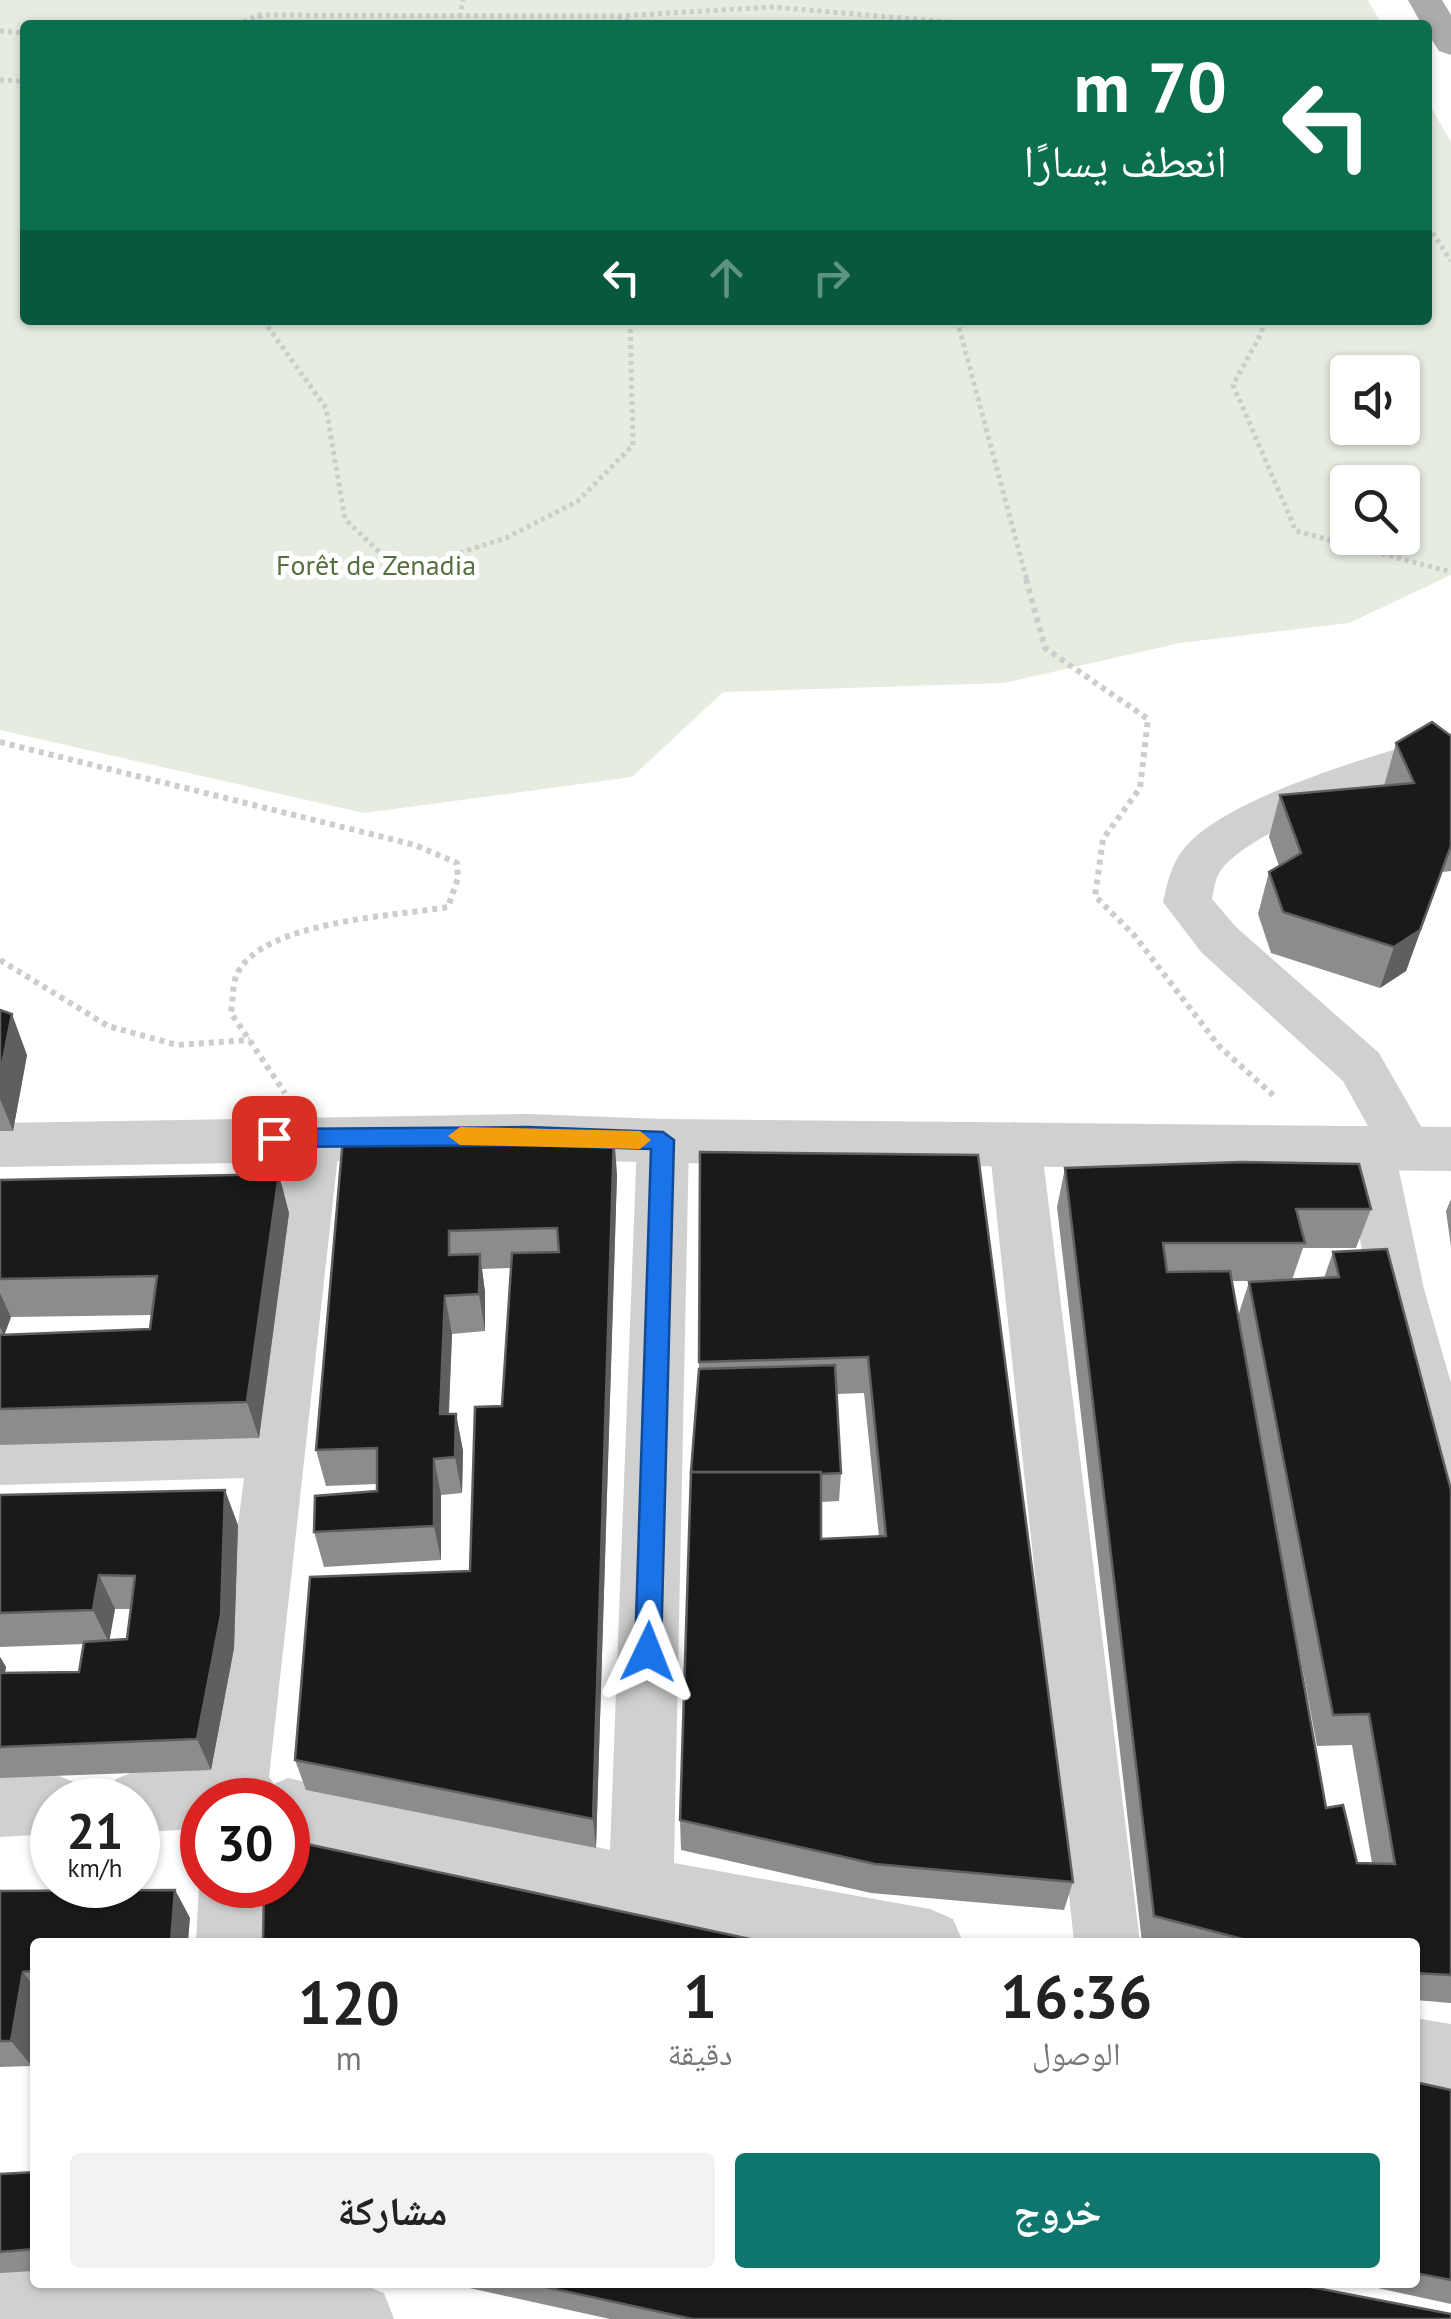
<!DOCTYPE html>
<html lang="ar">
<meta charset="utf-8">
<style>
:root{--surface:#fff;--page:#f2f2f2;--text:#222;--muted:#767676;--accent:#0f766e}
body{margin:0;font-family:"PT Sans","Noto Naskh Arabic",sans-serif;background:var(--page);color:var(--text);direction:rtl;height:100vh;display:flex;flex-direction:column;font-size:38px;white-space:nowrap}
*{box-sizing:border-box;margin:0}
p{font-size:32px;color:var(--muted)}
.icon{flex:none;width:55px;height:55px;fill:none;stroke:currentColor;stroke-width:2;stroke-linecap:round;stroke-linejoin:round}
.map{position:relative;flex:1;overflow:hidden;direction:ltr}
.panel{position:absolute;left:30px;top:1938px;width:1390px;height:350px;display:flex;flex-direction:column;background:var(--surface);border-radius:10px;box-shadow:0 2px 8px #0004;direction:rtl}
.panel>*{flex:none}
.top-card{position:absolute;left:20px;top:20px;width:1412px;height:305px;border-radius:10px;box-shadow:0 2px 8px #0004;direction:rtl;background:#0b6e4f;color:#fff;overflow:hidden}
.tools{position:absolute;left:1330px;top:355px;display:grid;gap:20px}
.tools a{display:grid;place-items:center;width:90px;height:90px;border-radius:10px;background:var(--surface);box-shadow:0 2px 8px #0004;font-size:50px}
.speed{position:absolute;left:30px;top:1778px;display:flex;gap:20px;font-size:50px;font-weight:700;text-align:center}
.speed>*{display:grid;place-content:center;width:130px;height:130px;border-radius:50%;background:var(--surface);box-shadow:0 2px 8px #0004;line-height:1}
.speed small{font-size:25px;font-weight:400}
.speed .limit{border:15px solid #d22;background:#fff;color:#111}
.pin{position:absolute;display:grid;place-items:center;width:85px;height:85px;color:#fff;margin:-42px;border-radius:20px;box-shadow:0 5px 15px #0006}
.me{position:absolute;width:110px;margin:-55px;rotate:2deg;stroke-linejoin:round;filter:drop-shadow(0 0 8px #0008)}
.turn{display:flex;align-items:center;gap:35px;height:210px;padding:0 40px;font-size:45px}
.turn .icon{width:130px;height:130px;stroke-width:2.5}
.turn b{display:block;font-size:70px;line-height:85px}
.lanes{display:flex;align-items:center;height:95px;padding:0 40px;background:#0003;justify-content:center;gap:50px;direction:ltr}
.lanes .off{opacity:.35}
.eta{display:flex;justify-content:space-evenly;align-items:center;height:170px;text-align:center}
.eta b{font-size:60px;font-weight:700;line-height:70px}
.button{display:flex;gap:20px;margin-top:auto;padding:20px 40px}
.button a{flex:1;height:115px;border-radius:10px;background:var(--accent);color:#fff;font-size:40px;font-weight:700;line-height:115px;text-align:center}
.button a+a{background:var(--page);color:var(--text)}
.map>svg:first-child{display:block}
</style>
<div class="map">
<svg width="1451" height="2319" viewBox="0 0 1451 2319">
<rect width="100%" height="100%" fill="#fff"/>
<path fill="#e6ecdf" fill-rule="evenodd" d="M0,0H1368L1382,25H25V320H1428V102L1451,142V575L1349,623L1180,643L1004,683L723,692L632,777L364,813L0,730ZM1348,372H1402V428H1348ZM1348,482H1402V538H1348Z"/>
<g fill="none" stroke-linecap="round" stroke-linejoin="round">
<g stroke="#cdcdcd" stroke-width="5" stroke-dasharray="4 4" stroke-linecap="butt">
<path d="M259,15L264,25"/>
<path d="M618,16L634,25"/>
<path d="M236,25L259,15L618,16L773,7L983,25"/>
<path d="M458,25L463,0"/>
<path d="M0,31L25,33"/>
<path d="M0,80L25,81"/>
<path d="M1428,226L1451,261"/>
<path d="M263,320L326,408L345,519L400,572L506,538L578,501L633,445L630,320"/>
<path d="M957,320L1027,581"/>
<path d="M1262,320V332L1233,385L1296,531L1451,572"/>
</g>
<g stroke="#cdcdcd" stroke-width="6" stroke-dasharray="5 5" stroke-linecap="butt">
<path d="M1026,579L1045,648L1148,719L1140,788L1103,839L1095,896L1134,935L1219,1046L1274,1096"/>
<path d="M0,742L415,845L457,863L458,878L448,907C396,916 262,921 237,974C232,985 233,1001 231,1013L285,1093"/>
<path d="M0,960L108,1026L177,1045L250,1040"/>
</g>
<g fill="#d0d0d0" fill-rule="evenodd">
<path d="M1451,733V765C1397,781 1253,826 1221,870C1215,878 1214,889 1212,899L1236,927L1379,1053L1434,1149L1426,1164L1408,1170L1398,1166L1424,1289L1451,1383V1511L1430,1503L1422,1485L1370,1289L1341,1146L1349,1131L1368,1126L1343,1081L1202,953L1163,902C1167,884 1171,866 1182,851C1224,796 1383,753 1451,733Z"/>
<path d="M314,1116L332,1122L340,1137L269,1777L274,1784L288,1778L610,1850L637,1141L645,1126L663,1120L681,1126L689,1141L674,1863L930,1909L953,1919L963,1942H756L641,1921L288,1840V1800H202V1829L138,1832V1800H107L116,1779L138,1770L207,1768L244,1478L0,1485V1435L251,1428L288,1137L296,1122Z"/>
<path d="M1015,1122L1033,1128L1041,1143L1140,1942H1074L989,1143L997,1128Z"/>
<path d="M52,1773L74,1782L82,1800H52V1834L0,1837V1775Z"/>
<path d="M202,1876V1885H263L262,1942H196L199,1885Z"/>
<path d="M1415,2018L1451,2024V2092L1415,2086Z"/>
<path d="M35,2271V2282H356L384,2293L394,2319H0V2272Z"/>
</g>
<path fill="#d0d0d0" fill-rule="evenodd" d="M528,1114L663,1119L1451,1127V1171L663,1163L528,1158L0,1167V1123Z"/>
<path fill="#ababab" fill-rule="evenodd" d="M1408,0H1442L1451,15V55L1439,51L1428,34V25H1422Z"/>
</g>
<g fill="#8c8c8c" fill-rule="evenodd">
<path d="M1451,736V871L1442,872L1406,971L1380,988L1271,953L1258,914L1269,872L1279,866L1269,837L1280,795L1384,786L1396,743Z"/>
<path d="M0,1010L27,1055L13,1131H0Z"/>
<path d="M343,1138L617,1174L596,1848L306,1790L295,1760L470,1571L502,1406L511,1268L482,1269L485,1292V1331L452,1334L449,1414H456L463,1451L462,1493L441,1495V1560L324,1567L314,1532L377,1491V1484L326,1486L316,1450Z"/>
<path d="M700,1152L978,1155L1073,1882L1064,1910L871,1893L681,1850L680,1820L699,1369ZM864,1393L879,1537L821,1539V1502L839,1501L841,1473L837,1394Z"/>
<path d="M1065,1168L1371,1209L1356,1248H1303L1292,1280L1324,1278L1333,1252L1451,1490V2003L1415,2000V1942H1142L1057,1207ZM1232,1281H1264L1249,1282L1238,1316ZM1272,1508L1317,1746L1352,1745L1372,1863H1357L1326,1808Z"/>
<path d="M0,1180L289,1213L259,1438L0,1445ZM152,1315L150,1329L4,1335L11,1317Z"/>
<path d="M1451,1199V1247L1446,1211Z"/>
<path d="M0,1495L238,1525L234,1648L211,1770L0,1778V1657L6,1667L5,1673L79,1672L84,1644L0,1647ZM115,1609H131L127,1639L109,1640Z"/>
<path d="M175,1890L190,1918L35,1942V2046L32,2066L0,2067V1891Z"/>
<path d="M1415,2082L1451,2090V2304L1350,2282H1415Z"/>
<path d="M35,2172V2271L0,2273V2174Z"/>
<path d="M442,2282H1285L1451,2319H610Z"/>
</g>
<g fill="#5f5f5f">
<path d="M1451,846L1406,971L1380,988L1394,947Z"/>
<path d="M12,1014L27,1055L13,1131L0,1099V1075Z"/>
<path d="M614,1134L617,1174L596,1848L593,1819Z"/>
<path d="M279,1174L289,1213L259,1438L247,1402Z"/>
<path d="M480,1254L485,1292V1331L479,1294Z"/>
<path d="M0,1293L11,1317L4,1336L0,1327Z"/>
<path d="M445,1296L452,1334L447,1450L440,1414Z"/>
<path d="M456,1414L463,1451L462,1493L455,1457Z"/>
<path d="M434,1459L441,1495V1560L434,1526Z"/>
<path d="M225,1490L238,1525L234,1648L211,1770L197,1739Z"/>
<path d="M99,1575L115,1609L109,1643L93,1610Z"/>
<path d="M0,1657L6,1667L0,1698Z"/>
<path d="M175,1890L190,1918L188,1942H171Z"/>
<path d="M23,1972L35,1988V2046L32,2066L11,2041Z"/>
</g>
<g fill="#1a1a1a" stroke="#5f5f5f" stroke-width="2.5">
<path d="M1432,722L1451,736V846L1420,930L1394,947L1283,912L1269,872L1301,853L1280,795L1414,783L1396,743Z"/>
<path d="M0,1010L12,1014L0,1075Z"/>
<path d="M614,1134L593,1819L295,1760L310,1577L470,1571L475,1407L502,1406L512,1253L559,1252L557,1228L449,1231V1255L480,1254L479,1294L445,1296L440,1414H456L455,1457L434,1459V1526L314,1532L315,1496L377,1491V1448L316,1450L343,1138Z"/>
<path d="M700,1152L978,1155L1073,1882L875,1864L680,1820L691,1472H821V1539L886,1536L868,1357L699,1362Z"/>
<path d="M1241,1162L1359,1164L1371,1209H1296L1305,1243H1163L1167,1272L1230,1271L1326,1808L1343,1805L1357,1863L1395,1864L1369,1714L1333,1715L1249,1282L1339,1277L1333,1252L1387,1249L1451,1490V1975L1415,1973V1942H1254L1154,1916L1065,1168Z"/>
<path d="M279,1174L247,1402L0,1409V1335L150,1329L157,1276L0,1279V1180Z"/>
<path d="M835,1365L841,1473L821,1474V1472H691L699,1369Z"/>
<path d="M225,1490L221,1615L197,1739L0,1747V1673L79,1672L84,1642L127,1639L135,1576L99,1575L93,1610L0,1613V1495Z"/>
<path d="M288,1840L764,1942H263L264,1885H288Z"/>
<path d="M175,1890L171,1942H35V1971L23,1972L11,2041H0V1891Z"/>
<path d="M1415,2082L1451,2090V2280L1415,2273Z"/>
<path d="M35,2172V2249L0,2252V2174Z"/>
<path d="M523,2282H1285L1451,2314V2319H692Z"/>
</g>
<path fill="#1a73e8" stroke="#114b97" stroke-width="2.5" d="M528,1127L663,1132L674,1140L661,1652L657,1661L648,1665L638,1661L635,1652L651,1149L528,1145L274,1147L263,1138L274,1129Z"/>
<path fill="#f59e0b" d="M460,1127L640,1131L651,1140L640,1149L460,1145L448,1136Z"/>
<g text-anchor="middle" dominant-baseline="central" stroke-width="10" stroke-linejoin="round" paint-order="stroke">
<g font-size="28" fill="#56703f" stroke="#fff">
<text x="376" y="564">Forêt de Zenadia</text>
</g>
</g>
</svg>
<div class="tools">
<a><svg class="icon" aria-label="sound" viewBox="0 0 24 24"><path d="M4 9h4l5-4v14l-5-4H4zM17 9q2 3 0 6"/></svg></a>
<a><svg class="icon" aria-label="search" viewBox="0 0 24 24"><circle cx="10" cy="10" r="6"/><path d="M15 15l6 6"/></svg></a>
</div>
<div class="speed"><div>21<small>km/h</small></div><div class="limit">30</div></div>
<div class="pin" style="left:274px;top:1138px;background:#d93025"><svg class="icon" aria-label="arrive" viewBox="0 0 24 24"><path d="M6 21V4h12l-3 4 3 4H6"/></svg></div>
<svg class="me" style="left:648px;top:1652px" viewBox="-20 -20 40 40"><path d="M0-17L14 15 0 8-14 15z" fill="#1a73e8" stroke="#fff" stroke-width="4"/></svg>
<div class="top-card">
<div class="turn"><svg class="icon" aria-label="left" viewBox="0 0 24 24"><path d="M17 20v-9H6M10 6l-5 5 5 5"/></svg><div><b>70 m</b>انعطف يسارًا</div></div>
<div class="lanes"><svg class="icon" aria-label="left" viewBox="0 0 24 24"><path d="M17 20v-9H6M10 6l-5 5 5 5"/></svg><svg class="icon off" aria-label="ahead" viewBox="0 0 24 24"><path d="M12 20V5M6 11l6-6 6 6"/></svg><svg class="icon off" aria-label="right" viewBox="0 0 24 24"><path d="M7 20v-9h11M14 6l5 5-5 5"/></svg></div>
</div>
<section class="panel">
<div class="eta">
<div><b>16:36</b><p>الوصول</p></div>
<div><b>1</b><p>دقيقة</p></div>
<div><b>120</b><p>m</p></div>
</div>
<div class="button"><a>خروج</a><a>مشاركة</a></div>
</section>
</div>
